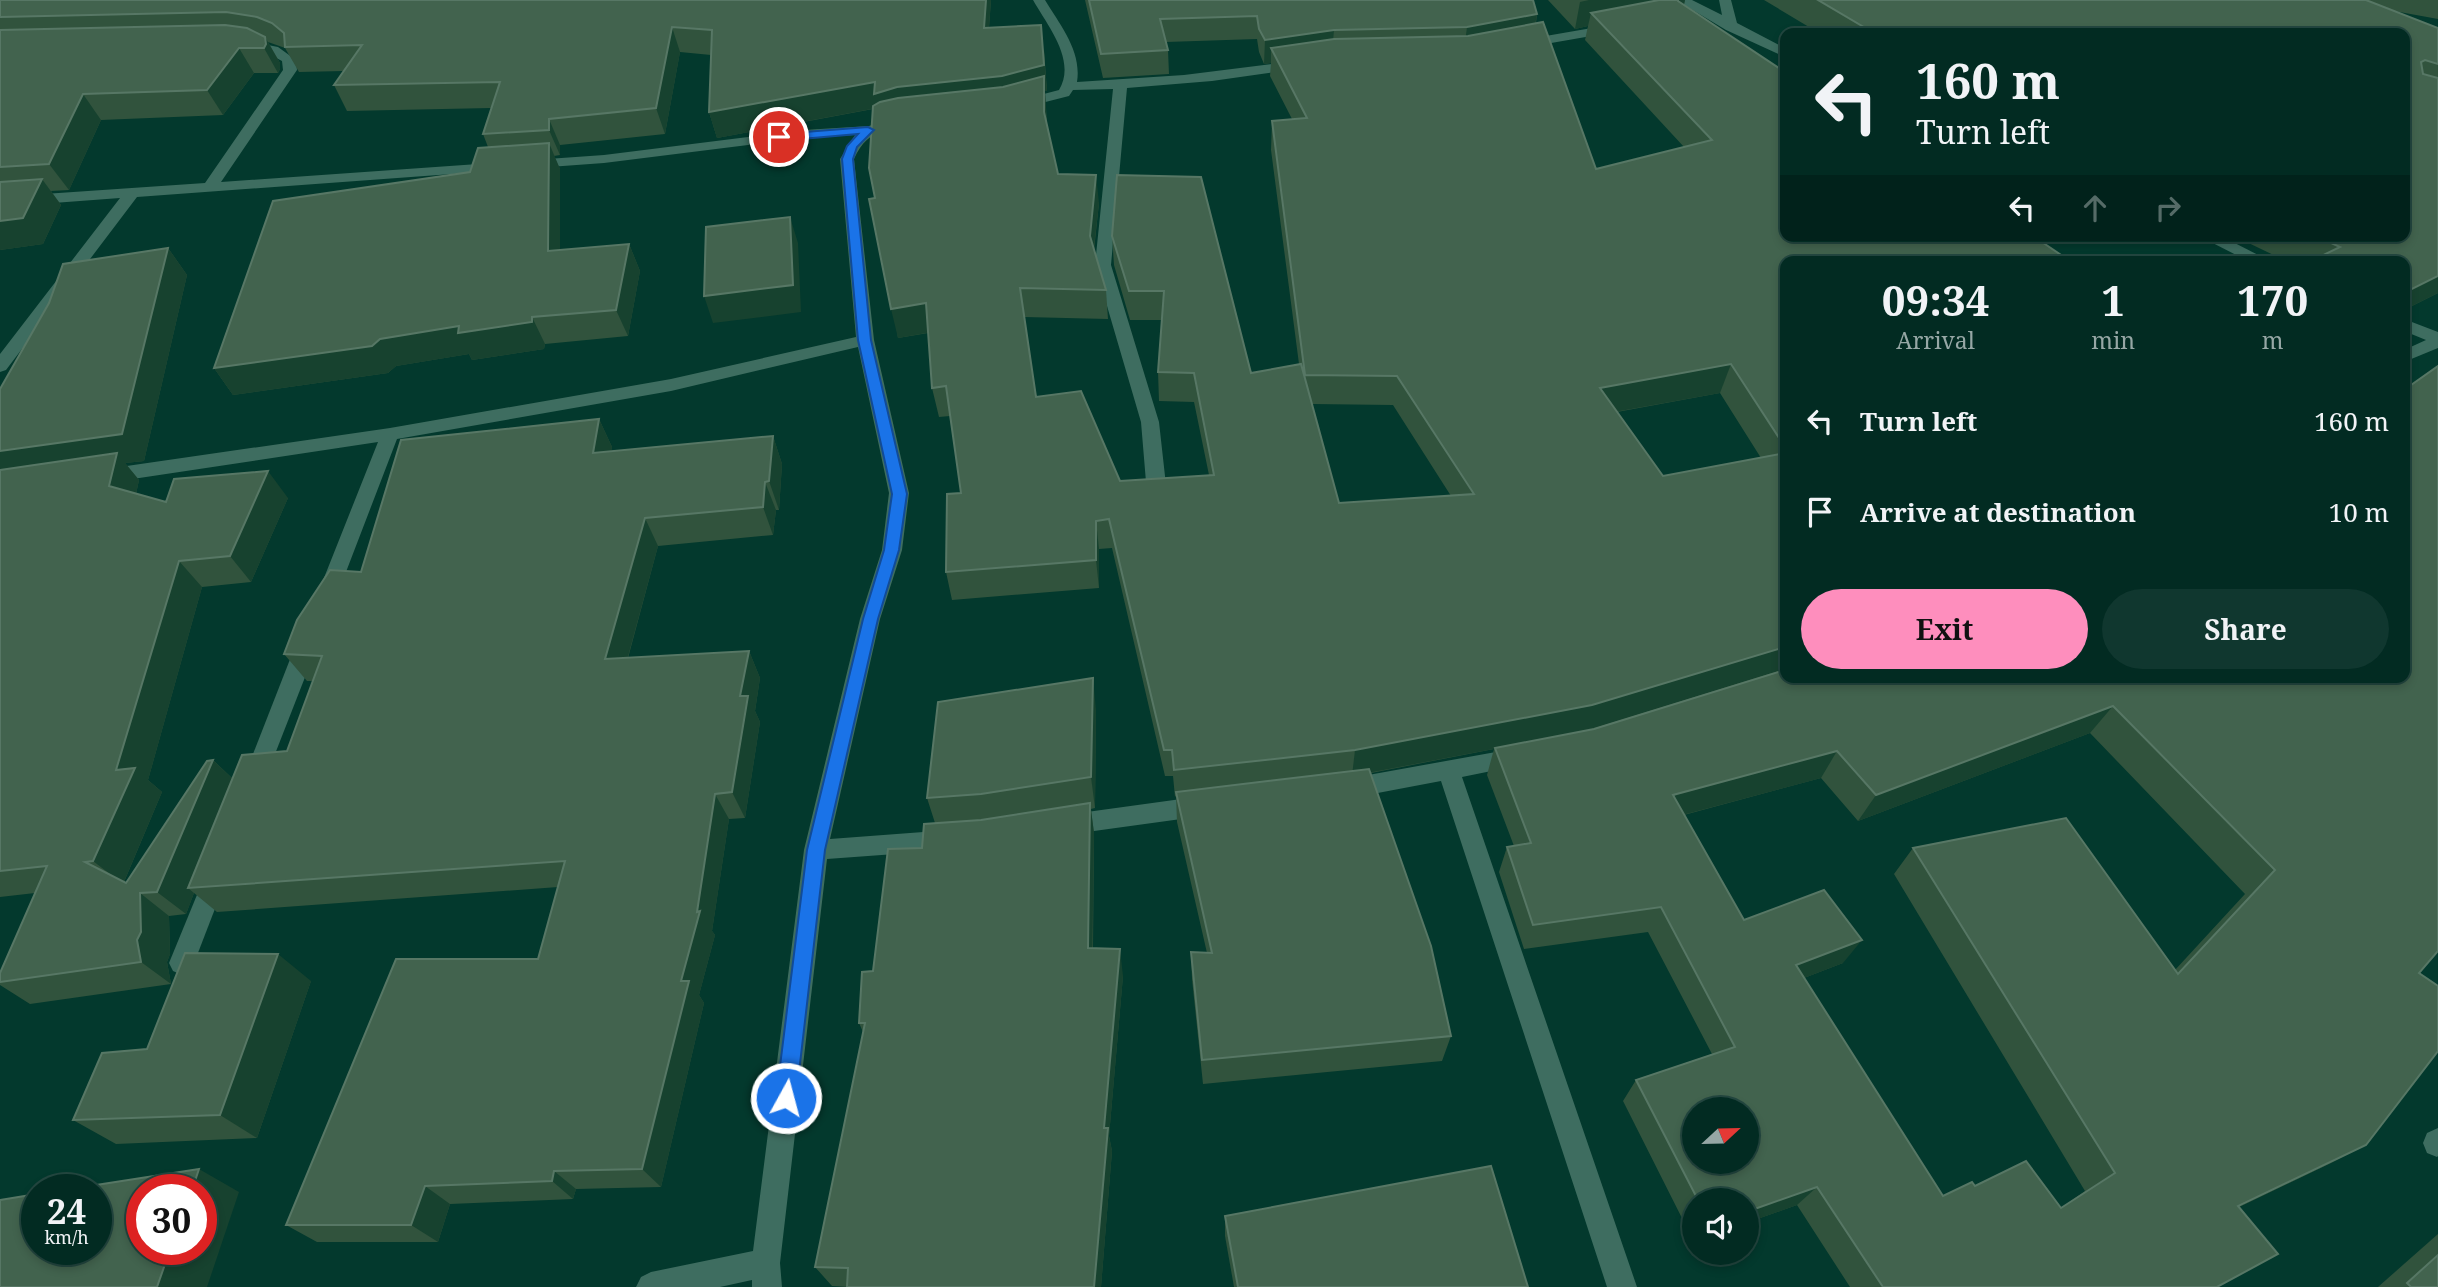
<!DOCTYPE html>
<style>
:root{--surface:#022b22;--page:#10372f;--text:#f1f3f6;--muted:#96a7a5;--line:#234740;--accent:#fe8ebd}
body{margin:0;font-family:"Noto Serif",serif;background:var(--page);color:var(--text);height:100vh;display:flex;flex-direction:column;font-size:26px;white-space:nowrap}
*{box-sizing:border-box;margin:0}
p{font-size:23px;color:var(--muted)}
.icon{flex:none;width:38px;height:38px;fill:none;stroke:currentColor;stroke-width:2;stroke-linecap:round;stroke-linejoin:round}
.map{position:relative;flex:1;overflow:hidden}
.drawer{position:absolute;left:1780px;top:256px;width:630px;height:427px;display:flex;flex-direction:column;background:var(--surface);border-radius:14px;box-shadow:0 4px 10px #0003,0 0 0 2px var(--line)}
.drawer>*{flex:none}
.top-card{position:absolute;left:1780px;top:28px;width:630px;height:214px;border-radius:14px;box-shadow:0 4px 10px #0003,0 0 0 2px var(--line);background:#022b22;color:var(--text);overflow:hidden}
.needle{width:46px;rotate:68deg}
.fabs{position:absolute;left:1682px;top:1097px;display:grid;gap:14px}
.fabs a{display:grid;place-items:center;width:77px;height:77px;border-radius:50%;background:var(--surface);box-shadow:0 4px 10px #0003,0 0 0 2px var(--line);font-size:35px}
.speed{position:absolute;left:21px;top:1174px;display:flex;gap:14px;font-size:35px;font-weight:700;text-align:center}
.speed>*{display:grid;place-content:center;width:91px;height:91px;border-radius:50%;background:var(--surface);box-shadow:0 4px 10px #0003,0 0 0 2px var(--line);line-height:1}
.speed small{font-size:18px;font-weight:400}
.speed .limit{border:10px solid #d22;background:#fff;color:#111}
.pin{position:absolute;display:grid;place-items:center;width:60px;height:60px;color:#fff;margin:-30px;border:4px solid #fff;border-radius:50%;box-shadow:0 2px 7px #0007}
.me{position:absolute;width:77px;margin:-38px;rotate:7deg;stroke-linejoin:round;filter:drop-shadow(0 0 5px #0008)}
.turn{display:flex;align-items:center;gap:24px;height:147px;padding:0 21px;font-size:32px}
.turn .icon{width:91px;height:91px;stroke-width:2.5}
.turn b{display:block;font-size:49px;line-height:60px}
.lanes{display:flex;align-items:center;height:66px;padding:0 21px;background:#0003;justify-content:center;gap:35px;direction:ltr}
.lanes .off{opacity:.35}
.eta{display:flex;justify-content:space-evenly;align-items:center;height:119px;text-align:center}
.eta b{font-size:42px;font-weight:700;line-height:49px}
.button{display:flex;gap:14px;margin-top:auto;padding:14px 21px}
.button a{flex:1;height:80px;border-radius:42px;background:var(--accent);color:#111;font-size:28px;font-weight:700;line-height:80px;text-align:center}
.button a+a{background:var(--page);color:var(--text)}
ul{padding:0;list-style:none}
li{display:flex;align-items:center;gap:21px;height:91px;padding:0 21px}
li div{flex:1}
li b{display:block;font-size:26px}
li em{font-style:normal}
.map>svg:first-child{display:block}
</style>
<div class="map">
<svg width="2438" height="1287" viewBox="0 0 2438 1287">
<rect width="100%" height="100%" fill="#03392d"/>
<g fill="none" stroke-linecap="round" stroke-linejoin="round">
<g fill="#3e6d60" fill-rule="evenodd">
<path d="M1033,0H1045C1060,25 1082,51 1077,82L1184,75L1296,61L1303,65L1296,69L1212,81L1127,88L1111,265L1159,422L1167,494L1164,499H1150L1147,494L1141,422L1095,265L1113,89L1073,90L1069,96L1018,109L1013,108V102L1059,90C1077,60 1047,25 1033,0Z"/>
<path d="M1676,0H1692L1722,15L1719,0H1731L1737,23L1785,48V57L1726,30Z"/>
<path d="M1615,24L1622,28L1620,31L1523,48L1516,44L1523,40Z"/>
<path d="M243,40L278,47L296,60L297,70L221,182L604,155L804,130L869,126L900,116L907,120C888,137 870,124 854,159L874,340L909,493L902,550L880,619L830,839L950,830L958,833L962,840L958,847L950,850L827,859L780,1263L782,1287H752V1280L720,1287H636L641,1277L651,1272L753,1251L804,850L860,619L882,550L889,493L858,347L671,391L397,439L336,598L333,603L326,606L319,603L316,598L378,442L106,483L99,481L97,476L99,471L106,469L390,428L671,379L856,337L840,159L855,135L804,138L604,163L137,197L6,370L0,372V354L120,198L0,207V197L205,183L283,70L282,61L263,51L238,47L236,44Z"/>
<path d="M2199,236H2221L2270,261H2248Z"/>
<path d="M2404,319L2438,332V348L2404,362V350L2426,340L2404,331Z"/>
<path d="M307,636L314,638L318,644L266,777L263,784L255,787L247,784L244,777L296,644L300,638Z"/>
<path d="M1518,748L1526,750L1529,757L1526,764L1462,777L1637,1287H1607L1441,781L1346,799L1338,796L1335,789L1338,782L1346,779Z"/>
<path d="M1203,796L1211,799L1215,806L1211,813L1203,816L1065,835L1057,832L1053,825L1057,818L1065,815Z"/>
<path d="M216,864L224,868L228,875L191,971L182,975L173,971L169,963L208,868Z"/>
<path d="M2438,1128V1156L2437,1157L2427,1153L2423,1143L2427,1133Z"/>
</g>
</g>
<g fill="#31533d" fill-rule="evenodd">
<path d="M0,0H991L989,28L1044,50L1047,91H1045L1047,124L1058,174L1099,203L1094,250L1106,290L1108,319L1024,317L1036,397L1120,481L1209,475L1194,402L1159,401L1158,372L1162,320H1130L1114,265L1112,236L1251,373L1299,364L1271,150L1272,121L1292,119L1270,76L1271,63L1264,64L1259,52L1257,39L1166,42L1168,50L1169,74L1103,78L1085,0H1533L1537,14L1536,23L1596,169L1684,147L1585,40L1588,26L1575,29L1548,0H1685L1684,5L1785,261V677H2404L2419,973L2366,1145L2329,1164L2239,1207L2217,1287H1850L1797,1205L1746,1223V1200H1694V1242L1623,1101L1636,1080L1712,1054L1648,932L1524,949L1499,872L1507,847L1514,846L1487,775L1494,749L1371,773L1451,1036L1442,1061L1203,1084L1192,979L1191,952L1207,953L1177,822L1176,796L1175,797L1173,776H1165L1112,548L1099,549V588L952,600L946,572L961,493L950,416L939,417L932,388L928,333L898,338L875,198L873,109L717,138L709,112L711,55L680,52L665,134L560,145V155L554,156L560,169V250L629,244L640,271L628,336L545,344L544,349L472,360L469,354L396,366L388,373L233,395L214,368L470,172L488,147L483,134L491,108L347,111L334,85L344,71L299,72L285,48L268,42L280,63V69L278,73H254L223,115L101,120L69,190L51,191L61,205L43,244L0,250ZM1720,393L1761,458L1663,476L1617,412ZM1312,404L1393,405L1451,496L1339,503ZM2090,733L2245,894L2175,970L1913,848L1894,874L2085,1191L2061,1208L1975,1186L1943,1196L1804,978L1843,963L1744,920L1684,815L1821,778L1858,821Z"/>
<path d="M1764,0H2438V19L2394,11L2438,28V293L2404,310V261H2286L2234,236H2404V33H1819Z"/>
<path d="M168,248L187,275L144,461L125,463L139,480L136,494L166,502L288,498L251,582L202,587L148,780L162,792L124,882L126,883L213,760L233,779L287,751L313,681H307L284,654L361,572L599,419L612,447L611,451L773,436L782,464L779,510H776L773,535L658,546L628,658L749,651L760,678L755,711L760,722L745,818L729,819L712,931L715,935L699,995L704,1003L661,1187L576,1189L573,1199L450,1204L438,1242H317L286,1225L538,959L558,887L217,912L194,893L186,914L169,916L170,954L167,962L171,984L30,1004L0,985V973L35,893L0,897V389Z"/>
<path d="M1096,710L1095,808L1091,809L1094,833L1093,948L1123,976L1109,1136L1112,1151L1101,1287H847L832,1286L815,1267L863,1032L859,1023L873,971L935,823L927,798Z"/>
<path d="M311,981L257,1138L116,1144L73,1120L147,1049Z"/>
<path d="M1225,1216L1528,1287H1234L1225,1236Z"/>
<path d="M2438,1234V1287H2378Z"/>
</g>
<g fill="#17422f">
<path d="M986,0H991L987,53L984,28Z"/>
<path d="M1589,0H1685L1683,8L1591,13L1588,26L1575,29L1580,2Z"/>
<path d="M1537,14L1533,37L1464,50L1467,27Z"/>
<path d="M1041,25L1047,91H1045L1047,140L877,108L717,138L709,112Z"/>
<path d="M672,27L680,52L665,134L656,108Z"/>
<path d="M1334,30L1332,53L1271,48V63L1264,64L1265,40Z"/>
<path d="M265,37L280,63V69L278,73L264,48Z"/>
<path d="M239,48L254,73L223,115L207,90Z"/>
<path d="M83,94L101,120L69,190L49,164Z"/>
<path d="M549,119L560,145V155L549,130Z"/>
<path d="M549,143L560,169V278L548,251Z"/>
<path d="M1096,175L1099,203L1092,265L1090,236Z"/>
<path d="M42,179L61,205L43,244L0,250V221Z"/>
<path d="M790,217L798,243L801,312L713,323L704,296Z"/>
<path d="M629,244L640,271L628,336L616,310Z"/>
<path d="M168,248L187,275L144,461L125,463L139,480L132,513L0,481V451Z"/>
<path d="M2438,276V293L2404,310V293Z"/>
<path d="M926,303L932,332L898,338L891,309Z"/>
<path d="M532,317L545,344L544,349L472,360L469,354L396,366L388,373L233,395L214,368L459,326Z"/>
<path d="M1731,364L1720,393L1592,416L1600,388Z"/>
<path d="M599,419L612,447L606,481L593,453Z"/>
<path d="M773,436L782,464L779,510L769,481Z"/>
<path d="M268,471L288,498L251,582L230,556Z"/>
<path d="M765,482L776,510L773,535L763,507Z"/>
<path d="M645,518L658,546L620,686L605,659Z"/>
<path d="M1096,521L1099,549V588L1096,560Z"/>
<path d="M179,561L202,587L148,780L162,792L123,884L93,861L116,770Z"/>
<path d="M1785,647V669L1582,732L1352,776L1355,750Z"/>
<path d="M749,651L760,678L755,711L760,722L745,818L732,792L740,696Z"/>
<path d="M1093,678L1096,710L1095,808L1091,777Z"/>
<path d="M2113,706L2090,733L1858,821L1876,795Z"/>
<path d="M1837,751L1821,778L1660,821L1673,795Z"/>
<path d="M213,760L238,784L188,888L194,893L186,914L157,892Z"/>
<path d="M715,794L729,819L712,931L715,935L699,995L704,1003L661,1187L642,1169L681,981L697,912Z"/>
<path d="M1090,803L1094,833L1092,975L1088,948Z"/>
<path d="M140,893L169,916L170,954L167,962L171,984L141,962L137,940Z"/>
<path d="M1862,940L1843,963L1778,988L1796,965Z"/>
<path d="M1120,949L1123,976L1109,1136L1112,1151L1101,1287H1094L1104,1128Z"/>
<path d="M278,954L311,981L257,1138L220,1115Z"/>
<path d="M2366,1145L2329,1164L2204,1224L2238,1206Z"/>
<path d="M199,1169L239,1192L207,1287H157L170,1250H201V1190H192Z"/>
<path d="M554,1171L576,1189L573,1199L552,1181Z"/>
<path d="M425,1186L450,1204L438,1242L411,1225Z"/>
<path d="M1817,1187L1797,1205L1746,1223V1212Z"/>
</g>
<g fill="#42634e" stroke="#577765" stroke-width="2" fill-rule="evenodd">
<path d="M0,0H986L984,28L1041,25L1044,65L1002,76L897,87L874,94L875,82L709,112L712,30L672,27L656,108L549,119V130L483,134L500,82L334,85L362,45L285,47L284,33L272,23L257,17L226,12L0,17Z"/>
<path d="M1089,0H1533L1537,14L1467,27L1334,30L1265,40L1259,29L1257,16L1160,19L1168,50L1101,54Z"/>
<path d="M1659,0H1678V1L1785,72V236H2033L2070,261H1785V447L1731,364L1600,388L1663,476L1785,453V647L1592,705L1355,750L1174,770L1172,750H1164L1109,519L1096,521V560L946,572L947,494L961,493L946,386L932,388L926,303L891,309L869,199L875,198L869,168L873,106L880,102L898,98L1003,87L1044,76V112L1058,174L1096,175L1090,236L1106,290L1020,288L1036,397L1081,391L1120,481L1214,475L1194,373L1158,372L1164,291H1129L1112,236L1117,175L1201,177L1251,373L1301,364L1339,503L1474,494L1397,376L1305,375L1272,121L1307,118L1271,48L1334,39L1468,36L1543,22L1596,169L1712,140L1591,13Z"/>
<path d="M1818,0H2366L2438,28V64L2425,60L2421,62L2423,74L2438,78V276L2404,293V261H2311L2340,247L2316,236H2404V33H1874Z"/>
<path d="M225,25L247,28L265,37L266,44L264,48H239L207,90L83,94L49,164L0,167V30Z"/>
<path d="M549,143L548,251L629,244L616,310L532,317V322L458,333L459,326L380,339L372,346L214,368L273,201L470,172L478,148Z"/>
<path d="M42,179L23,218L0,221V182Z"/>
<path d="M790,217L793,285L704,296L706,227Z"/>
<path d="M168,248L122,434L0,451V389L49,303L63,264Z"/>
<path d="M2438,366V951L2419,973L2438,986V1051L2366,1145L2238,1206L2278,1254L2217,1287H1883L1817,1187L1746,1212V1200H1698L1636,1080L1735,1047L1661,907L1533,925L1507,847L1531,843L1495,748L1594,729L1785,670V677H2404V390ZM2113,706L2275,870L2178,974L2066,818L1913,848L2115,1173L2061,1208L2026,1161L1975,1186L1972,1182L1943,1196L1796,965L1862,940L1824,890L1744,920L1673,795L1837,751L1876,795ZM1694,1110H1746V1162H1694Z"/>
<path d="M599,419L593,453L773,436L769,481L765,482L763,507L645,518L605,659L749,651L740,696H748L732,792L715,794L697,912L700,911L681,981H689L642,1169L554,1171L552,1181L425,1186L411,1225H286L396,959H538L565,861L188,888L242,755L287,751L322,656L284,654L297,620L330,570L361,572L401,440Z"/>
<path d="M117,453L109,486L166,502L174,479L268,471L230,556L179,561L116,770L135,768L93,861L85,862L126,883L207,761L213,760L157,892L140,893L141,932L137,940L141,962L0,982V973L47,866L0,871V470Z"/>
<path d="M1093,678L1091,777L981,794L927,798L938,702Z"/>
<path d="M1369,769L1431,946L1451,1036L1202,1060L1191,952L1212,953L1176,792Z"/>
<path d="M1090,803L1088,948L1120,949L1104,1128H1108L1094,1287H847L848,1268L815,1267L865,1023H859L862,972L873,971L888,849L922,848L924,824L981,820Z"/>
<path d="M185,953L278,954L220,1115L73,1120L102,1053L147,1049Z"/>
<path d="M1491,1166L1528,1287H1238L1225,1216Z"/>
<path d="M199,1169L192,1190H142V1250H170L157,1287H0V1200L37,1194V1250H96V1190H64Z"/>
<path d="M2438,1255V1287H2411L2407,1283Z"/>
</g>
<path fill="#1a73e8" stroke="#114b97" stroke-width="2" d="M868,127L874,130L857,147L853,159L871,340L907,494L899,550L878,619L825,850L796,1098L793,1105L786,1108L779,1105L776,1098L807,850L863,619L884,550L892,494L858,340L842,159L847,146L858,134L779,141L773,137L779,134Z"/>
</svg>
<div class="fabs">
<a><svg class="needle" viewBox="-14 -14 28 28"><path d="M0-13l5 13h-10z" fill="#e53935"/><path d="M0 13l5-13h-10z" fill="#96a7a5"/></svg></a>
<a><svg class="icon" aria-label="sound" viewBox="0 0 24 24"><path d="M4 9h4l5-4v14l-5-4H4zM17 9q2 3 0 6"/></svg></a>
</div>
<div class="speed"><div>24<small>km/h</small></div><div class="limit">30</div></div>
<div class="pin" style="left:779px;top:137px;background:#d93025"><svg class="icon" aria-label="arrive" viewBox="0 0 24 24"><path d="M6 21V4h12l-3 4 3 4H6"/></svg></div>
<svg class="me" style="left:786px;top:1098px" viewBox="-20 -20 40 40"><circle r="17" fill="#1a73e8" stroke="#fff" stroke-width="3"/><path d="M0-11L8 9 0 5-8 9z" fill="#fff"/></svg>
<div class="top-card">
<div class="turn"><svg class="icon" aria-label="left" viewBox="0 0 24 24"><path d="M17 20v-9H6M10 6l-5 5 5 5"/></svg><div><b>160 m</b>Turn left</div></div>
<div class="lanes"><svg class="icon" aria-label="left" viewBox="0 0 24 24"><path d="M17 20v-9H6M10 6l-5 5 5 5"/></svg><svg class="icon off" aria-label="ahead" viewBox="0 0 24 24"><path d="M12 20V5M6 11l6-6 6 6"/></svg><svg class="icon off" aria-label="right" viewBox="0 0 24 24"><path d="M7 20v-9h11M14 6l5 5-5 5"/></svg></div>
</div>
<section class="drawer">
<div class="eta">
<div><b>09:34</b><p>Arrival</p></div>
<div><b>1</b><p>min</p></div>
<div><b>170</b><p>m</p></div>
</div>
<ul>
<li><svg class="icon" aria-label="left" viewBox="0 0 24 24"><path d="M17 20v-9H6M10 6l-5 5 5 5"/></svg><div><b>Turn left</b></div><em>160 m</em></li>
<li><svg class="icon" aria-label="arrive" viewBox="0 0 24 24"><path d="M6 21V4h12l-3 4 3 4H6"/></svg><div><b>Arrive at destination</b></div><em>10 m</em></li>
</ul>
<div class="button"><a>Exit</a><a>Share</a></div>
</section>
</div>
